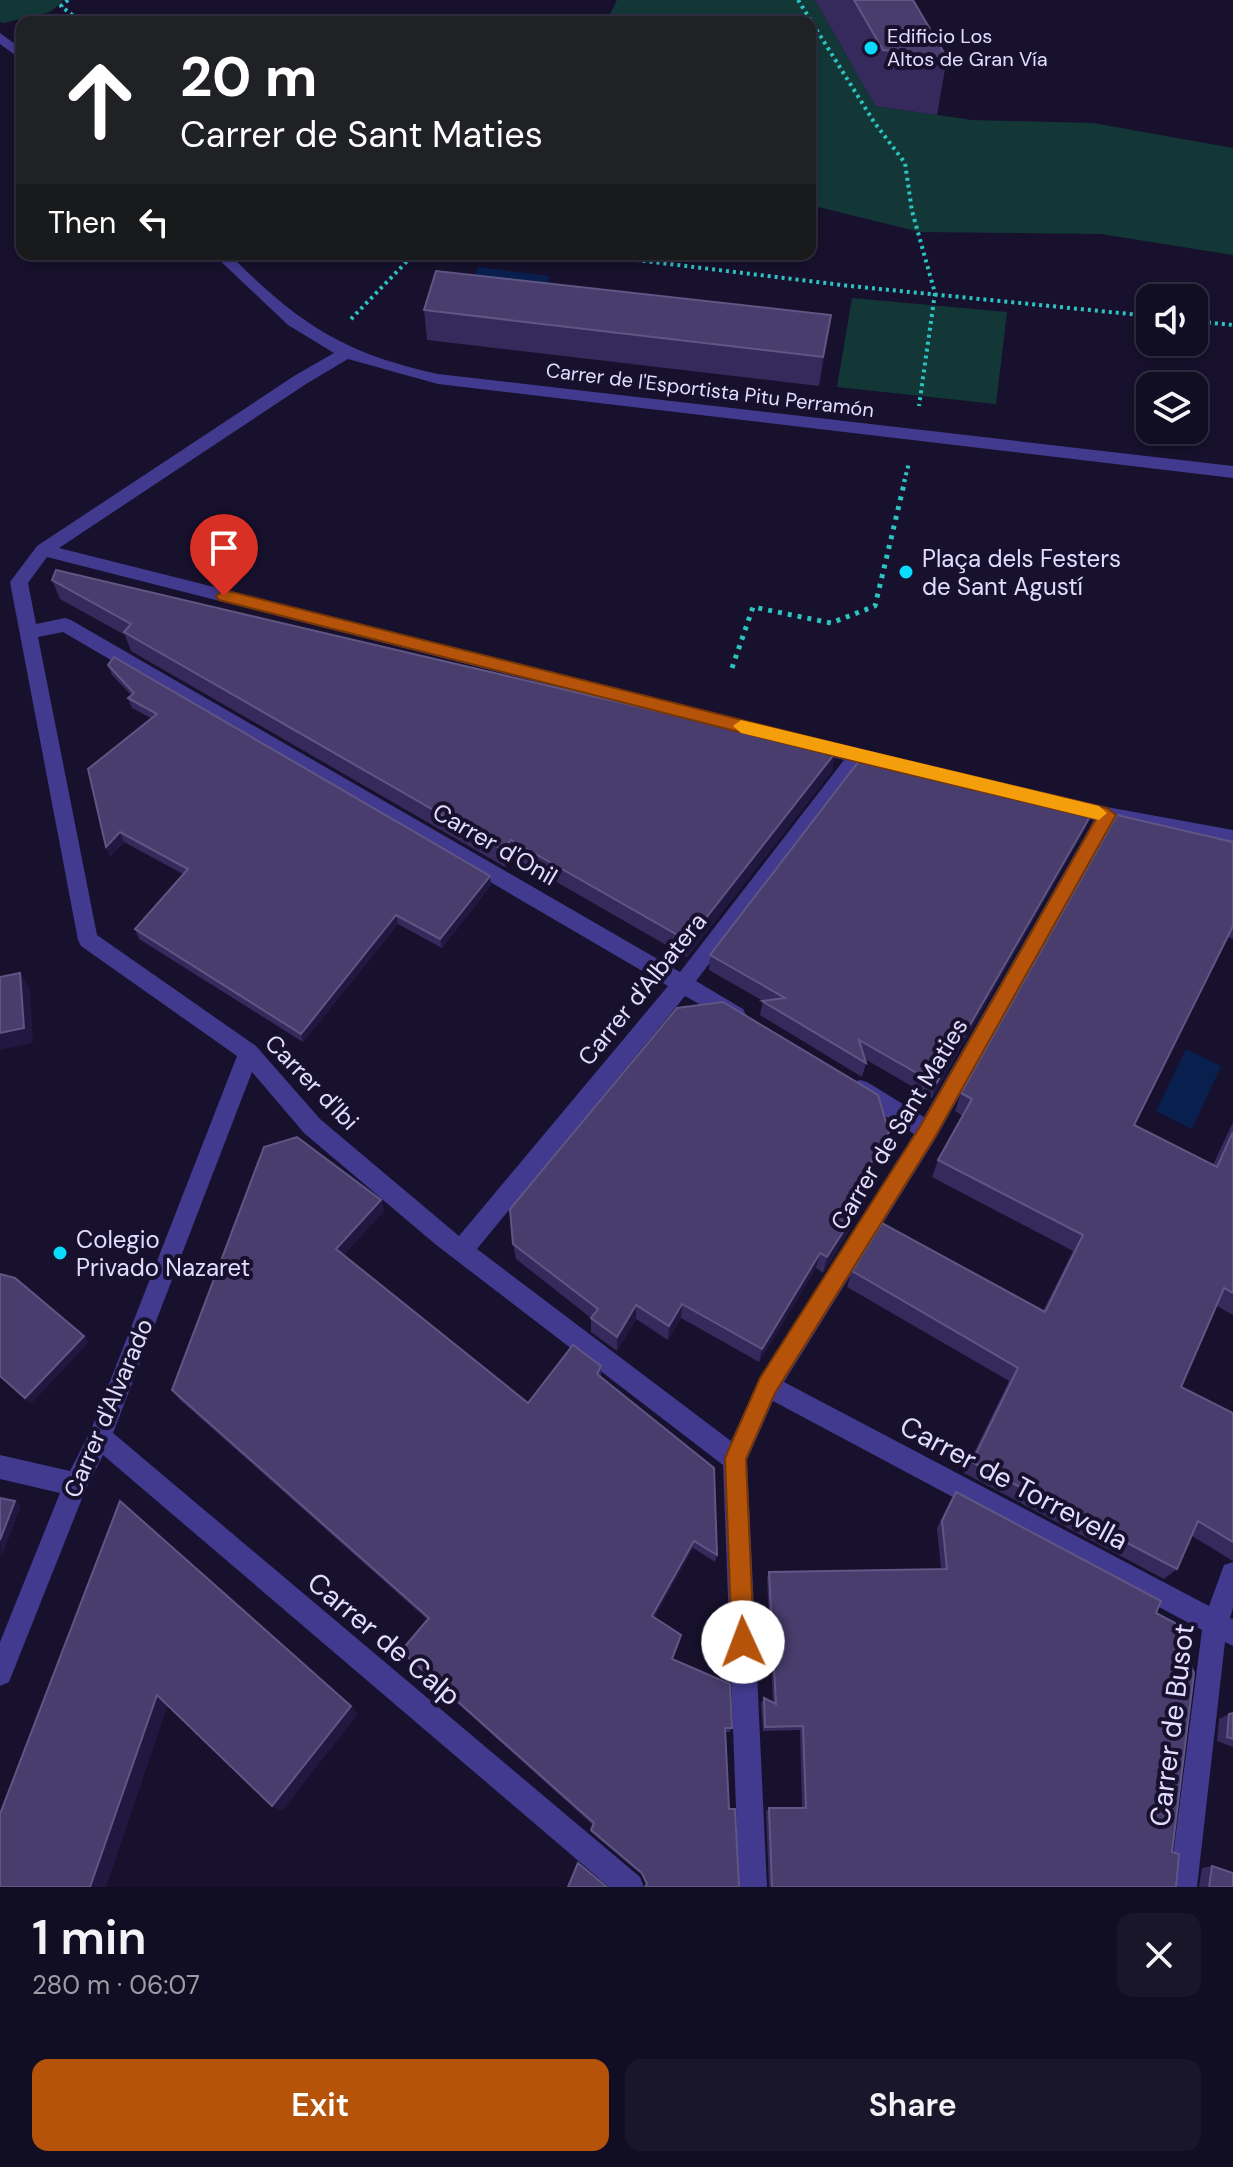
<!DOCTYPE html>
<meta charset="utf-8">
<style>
:root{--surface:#110d22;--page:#1a162a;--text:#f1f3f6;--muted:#9c9ca5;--line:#302d40;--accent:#b45309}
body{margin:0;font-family:"DM Sans",sans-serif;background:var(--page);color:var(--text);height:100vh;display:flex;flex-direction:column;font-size:30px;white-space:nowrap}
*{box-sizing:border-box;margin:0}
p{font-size:26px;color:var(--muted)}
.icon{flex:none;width:44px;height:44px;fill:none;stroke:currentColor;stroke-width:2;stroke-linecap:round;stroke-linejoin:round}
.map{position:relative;height:1887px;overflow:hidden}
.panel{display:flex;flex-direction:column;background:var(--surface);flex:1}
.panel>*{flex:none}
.top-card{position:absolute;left:16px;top:16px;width:800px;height:244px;border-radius:16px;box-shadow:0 4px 12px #0003,0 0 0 2px var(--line);background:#202124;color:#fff;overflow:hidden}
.controls{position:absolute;left:1136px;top:284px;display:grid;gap:16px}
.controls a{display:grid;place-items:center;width:72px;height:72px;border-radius:16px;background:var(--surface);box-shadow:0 4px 12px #0003,0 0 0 2px var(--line);font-size:40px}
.pin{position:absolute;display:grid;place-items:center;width:68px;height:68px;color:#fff;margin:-82px -34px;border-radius:50% 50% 50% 0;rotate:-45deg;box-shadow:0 0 8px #0007}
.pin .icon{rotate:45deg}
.me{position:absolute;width:88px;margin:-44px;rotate:358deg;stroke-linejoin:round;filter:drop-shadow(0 0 6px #0008)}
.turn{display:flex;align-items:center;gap:28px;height:168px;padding:0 32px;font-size:36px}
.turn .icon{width:104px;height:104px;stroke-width:2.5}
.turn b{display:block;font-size:56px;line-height:68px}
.then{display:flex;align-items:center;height:76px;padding:0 32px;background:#0003;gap:16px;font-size:30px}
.round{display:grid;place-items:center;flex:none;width:84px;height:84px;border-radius:16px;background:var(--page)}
.head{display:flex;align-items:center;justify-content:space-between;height:136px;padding:0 32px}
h1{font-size:48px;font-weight:600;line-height:60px}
.cta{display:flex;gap:16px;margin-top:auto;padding:16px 32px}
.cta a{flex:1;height:92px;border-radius:16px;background:var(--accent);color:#fff;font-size:32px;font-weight:600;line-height:92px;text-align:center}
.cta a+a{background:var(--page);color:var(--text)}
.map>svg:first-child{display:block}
</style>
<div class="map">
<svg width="1233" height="1887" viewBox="0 0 1233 1887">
<rect width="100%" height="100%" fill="#17112d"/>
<g fill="#133737">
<path d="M0,0H64L50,12L3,23L0,22Z"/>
<path d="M617,0H815L875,106L972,120L1093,123L1233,148V255L1101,234L920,232L810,205V22H606Z"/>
<path d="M852,298L1007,312L996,404L837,387Z"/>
</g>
<g fill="#091f4e">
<path d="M478,267L550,276L543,291L473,283Z"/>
<path d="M1186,1049L1221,1066L1192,1129L1156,1111Z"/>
</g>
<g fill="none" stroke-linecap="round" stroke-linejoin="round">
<g stroke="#2cc3c0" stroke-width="4" stroke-dasharray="3 4" stroke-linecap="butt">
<path d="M68,0L61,6L81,22"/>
<path d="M798,0L874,122L905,163L912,211L935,293L919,406"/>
<path d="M587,254L850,286L1150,316"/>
<path d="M351,319L414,254"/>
<path d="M1194,321L1233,325"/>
<path d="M904,482L909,463"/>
</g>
<path stroke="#2cc3c0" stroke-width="5" stroke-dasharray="4 6" stroke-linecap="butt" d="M732,668L753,607L831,623L875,606L905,480"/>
<g fill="#413a8e" fill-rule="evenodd">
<path d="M0,33L22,49V60L0,44Z"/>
<path d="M213,254H229C298,323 342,353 438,374L1233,466V478L438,384L348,359L306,384L59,548L858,749L1107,807L1233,830V846L1112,824L936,1138L784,1382L1209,1606L1224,1565L1233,1562V1608L1230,1618L1233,1619V1646L1225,1642L1197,1887H1169L1202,1630L773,1401L747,1460L767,1887H739L723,1465L435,1244L304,1133L252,1072L113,1433L640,1877L644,1887H609L103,1455L85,1491L9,1682L0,1686V1642L60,1493L0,1479V1455L70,1471L91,1430L237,1056L81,946L78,940L10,582L37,546L294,376L334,353L288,325ZM47,557L844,760L680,972L71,620L65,618L36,624L28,583ZM63,632L668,986L459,1236L320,1119L256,1046L97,935L38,637ZM862,764L1094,820L924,1117L867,1082L860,1080L853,1082L849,1089L853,1096L914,1134L760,1378L731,1441L477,1249L685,996L729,1021L736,1024L743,1021L746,1015L743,1009L696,981Z"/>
</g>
</g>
<g fill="#352a5b">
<path d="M815,0H913L947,58L937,115L875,106Z"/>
<path d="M424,310L827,344L819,386L427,340Z"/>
<path d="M52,580L835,753L832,771L687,957L513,857L505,867L131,651L125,635L60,599Z"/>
<path d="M108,665L490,876L491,885L442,948L398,924L303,1042L139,939L135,929L183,874L124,842L110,856L106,847L151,718L132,708L128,698L131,695L112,675Z"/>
<path d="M1091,815L1084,831L932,1098L865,1059L866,1063L862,1077L760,1015L763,1001L709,970L710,955Z"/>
<path d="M1233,842V939L1228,937L1134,1125L1213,1165L1233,1122V1315L1217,1306L1181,1387L1233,1413V1561L1192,1536L1177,1569L1164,1579L964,1473L1009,1381L847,1287L852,1271L1043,1311L1073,1251L932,1177L938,1160L963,1116L955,1111L961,1093Z"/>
<path d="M889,1132L884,1150L850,1206L852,1226L823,1273L816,1268L759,1362L681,1318L668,1340L636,1319L617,1351L591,1332V1318L516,1259L513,1244Z"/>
<path d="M381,1200L384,1211L343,1255L528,1403L601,1366V1377L717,1555L715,1562L693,1548L654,1618L680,1641L673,1659L732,1728L730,1732H725L647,1885L642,1875L591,1832L593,1825L405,1656L401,1651L428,1620L179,1399L172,1390Z"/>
<path d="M956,1492L1156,1613L1172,1852L1176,1887H769L766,1811L769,1808H802L800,1730L763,1731L761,1703L764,1698L773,1703L767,1578L769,1572L941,1569L937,1528L951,1499Z"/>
<path d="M1233,1712V1747L1217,1741L1219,1719Z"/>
<path d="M1212,1866L1233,1887H1199L1202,1868Z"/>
</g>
<g fill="#211841">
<path d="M831,315L827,344L819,386L823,357Z"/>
<path d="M835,753L832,771L687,957L688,941Z"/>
<path d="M1091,815L1084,831L932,1098L936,1084Z"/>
<path d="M120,832L124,842L110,856L106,847Z"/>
<path d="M511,840L513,857L505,867L503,850Z"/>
<path d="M490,876L491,885L442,948L440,939Z"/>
<path d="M396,915L398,924L303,1042L301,1034Z"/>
<path d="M20,973L30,989L33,1043L0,1050V1033Z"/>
<path d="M889,1132L884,1150L842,1221L847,1204Z"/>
<path d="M381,1200L384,1211L340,1259L336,1249Z"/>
<path d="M857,1210L852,1226L823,1273L827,1257Z"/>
<path d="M820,1253L816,1268L759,1362L762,1349Z"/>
<path d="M682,1304L681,1318L668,1340L669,1326Z"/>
<path d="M636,1305V1319L617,1351V1337Z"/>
<path d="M84,1336L89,1342L31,1404L25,1398Z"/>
<path d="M15,1501L21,1506L1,1558L0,1540Z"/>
<path d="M694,1541L693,1548L652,1622V1616Z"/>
<path d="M157,1695L169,1702L106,1887H90Z"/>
<path d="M351,1706L358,1714L282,1811L272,1806Z"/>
</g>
<g fill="#483d6d" stroke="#605684" stroke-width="2">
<path d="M854,0H913L947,58L883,50Z"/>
<path d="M436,271L831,315L823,357L424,310Z"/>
<path d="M56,570L835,753L688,941L511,840L503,850L124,632L131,624L52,580Z"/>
<path d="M114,657L490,876L440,939L396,915L301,1034L135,929L188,869L120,832L106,847L88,769L157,714L128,698L134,693L108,665Z"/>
<path d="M859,761L1091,815L936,1084L859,1040L866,1063L762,1001L785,998L710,955Z"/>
<path d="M1117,815L1233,842V926L1134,1125L1217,1167L1233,1132V1293L1224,1288L1181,1387L1233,1413V1542L1198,1521L1177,1569L972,1462L1018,1368L852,1271L882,1223L1045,1312L1083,1235L938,1160L972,1099L961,1093Z"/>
<path d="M20,973L24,1028L0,1033V977Z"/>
<path d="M723,1002L878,1095L889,1132L847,1204L857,1210L827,1257L820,1253L762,1349L682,1304L669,1326L636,1305L617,1337L591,1318L598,1309L513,1244L510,1209L677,1008Z"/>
<path d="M297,1137L381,1200L336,1249L528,1403L573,1345L601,1366L597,1374L714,1468L717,1555L694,1541L652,1616L681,1635L672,1659L730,1684L732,1728H725L729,1809H735L739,1887H645L647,1884L642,1873L591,1830L594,1823L401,1651L429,1618L172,1390L264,1147Z"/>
<path d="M0,1274L15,1278L84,1336L25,1398L0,1376Z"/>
<path d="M956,1492L1161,1601L1156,1613L1175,1623L1194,1673L1172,1852L1179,1854L1176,1887H772L769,1808H806L803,1726L765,1727L764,1698L776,1704L769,1572L947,1569L942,1521Z"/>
<path d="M0,1498L15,1501L0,1540Z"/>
<path d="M120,1501L351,1706L272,1806L157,1695L90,1887H0V1814Z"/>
<path d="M1233,1713V1739L1227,1737L1229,1714Z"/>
<path d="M578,1863L607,1887H568Z"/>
<path d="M1212,1866L1233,1873V1887H1209Z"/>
</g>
<path fill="#b45309" stroke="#753606" stroke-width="2" d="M224,590L858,749L1107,808L1116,815L935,1137L775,1393L746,1459L754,1642L751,1651L743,1654L735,1651L732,1642L725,1459L728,1451L760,1378L921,1125L1096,819L858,762L219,600L216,596Z"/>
<path fill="#f59e0b" d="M741,720L1099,806L1107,813L1099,820L741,733L733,726Z"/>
<g fill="#09ddff" stroke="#17112d" stroke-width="3">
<circle cx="871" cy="48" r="8"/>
<circle cx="906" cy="572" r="8"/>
<circle cx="60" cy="1253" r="8"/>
</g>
<g text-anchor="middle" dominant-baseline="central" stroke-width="8" stroke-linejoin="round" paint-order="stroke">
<g font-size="20" fill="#e2ddff" stroke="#17112d" text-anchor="start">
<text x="887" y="36">Edificio Los<tspan x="887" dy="23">Altos de Gran Vía</tspan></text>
</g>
<g font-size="20" fill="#e2ddff" stroke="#17112d">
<text transform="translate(710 390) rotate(7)">Carrer de l'Esportista Pitu Perramón</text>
</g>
<g font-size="24" fill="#e2ddff" stroke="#17112d" text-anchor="start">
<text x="922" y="558">Plaça dels Festers<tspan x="922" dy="28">de Sant Agustí</tspan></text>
<text x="76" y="1239">Colegio<tspan x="76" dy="28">Privado Nazaret</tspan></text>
</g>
<g font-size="24" fill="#e2ddff" stroke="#17112d">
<text transform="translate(495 844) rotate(30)">Carrer d'Onil</text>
<text transform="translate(642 989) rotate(-51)">Carrer d'Albatera</text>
<text transform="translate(312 1082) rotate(46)">Carrer d'Ibi</text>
<text transform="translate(899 1124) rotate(-59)">Carrer de Sant Maties</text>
<text transform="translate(108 1408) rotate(-67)">Carrer d'Alvarado</text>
</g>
<g font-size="28" fill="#e2ddff" stroke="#17112d">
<text transform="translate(1014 1483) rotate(28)">Carrer de Torrevella</text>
<text transform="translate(384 1639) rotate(40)">Carrer de Calp</text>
<text transform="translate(1172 1725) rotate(-83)">Carrer de Busot</text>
</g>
</g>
</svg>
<div class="controls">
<a><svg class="icon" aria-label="sound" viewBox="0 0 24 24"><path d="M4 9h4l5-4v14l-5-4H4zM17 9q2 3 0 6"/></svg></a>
<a><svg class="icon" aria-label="layers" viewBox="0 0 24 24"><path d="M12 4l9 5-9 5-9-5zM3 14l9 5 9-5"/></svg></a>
</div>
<div class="pin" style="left:224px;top:596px;background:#d93025"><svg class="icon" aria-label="arrive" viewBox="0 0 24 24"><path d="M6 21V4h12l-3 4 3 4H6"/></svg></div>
<svg class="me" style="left:743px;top:1642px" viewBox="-20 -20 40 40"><circle r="19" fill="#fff"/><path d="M0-13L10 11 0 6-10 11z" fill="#b45309"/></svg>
<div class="top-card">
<div class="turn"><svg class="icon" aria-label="ahead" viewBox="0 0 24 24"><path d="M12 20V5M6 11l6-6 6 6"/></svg><div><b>20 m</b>Carrer de Sant Maties</div></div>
<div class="then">Then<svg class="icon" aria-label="left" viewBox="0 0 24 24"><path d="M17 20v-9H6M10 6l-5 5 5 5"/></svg></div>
</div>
</div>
<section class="panel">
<div class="head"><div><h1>1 min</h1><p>280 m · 06:07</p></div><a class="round"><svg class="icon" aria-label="close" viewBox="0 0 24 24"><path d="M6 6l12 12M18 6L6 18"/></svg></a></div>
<div class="cta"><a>Exit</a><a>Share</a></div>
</section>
